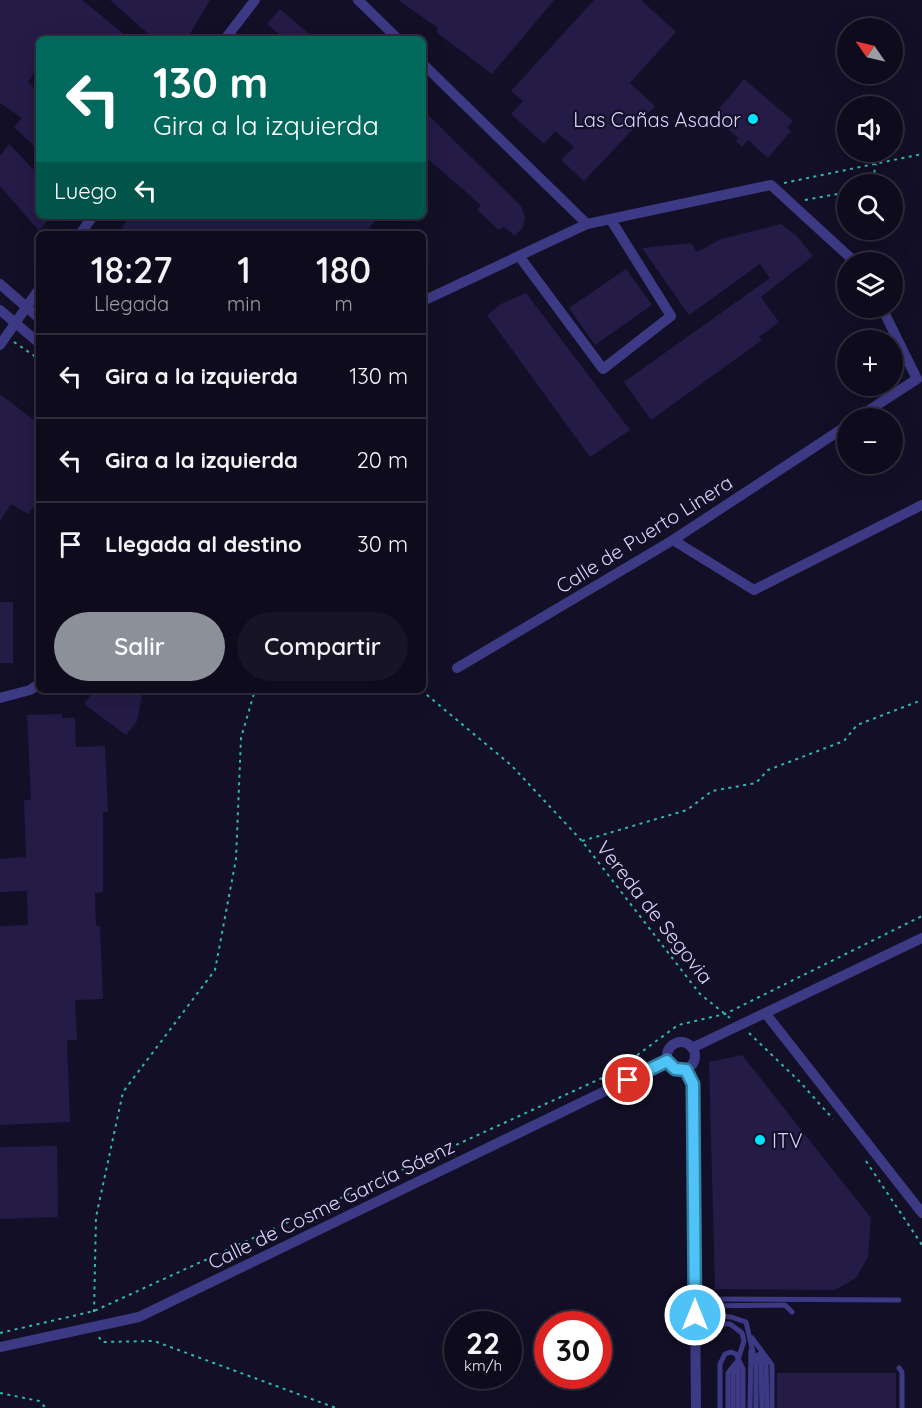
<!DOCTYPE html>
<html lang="es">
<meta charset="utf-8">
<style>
:root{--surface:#0e0b1c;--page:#171425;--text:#f1f3f6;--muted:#9b9ba3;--line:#2e2b3b;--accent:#8c9099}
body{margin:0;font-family:Quicksand,sans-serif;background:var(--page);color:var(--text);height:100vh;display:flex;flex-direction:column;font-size:22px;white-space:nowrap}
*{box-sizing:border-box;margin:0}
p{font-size:20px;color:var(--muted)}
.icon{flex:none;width:33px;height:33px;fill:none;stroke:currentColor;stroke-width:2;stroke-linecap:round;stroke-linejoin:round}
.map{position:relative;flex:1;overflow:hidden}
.sheet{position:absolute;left:36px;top:231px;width:390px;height:462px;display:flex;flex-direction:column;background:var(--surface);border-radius:9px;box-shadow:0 6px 24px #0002,0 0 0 2px var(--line)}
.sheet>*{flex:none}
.hud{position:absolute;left:36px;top:36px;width:390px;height:183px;border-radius:9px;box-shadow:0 6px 24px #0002,0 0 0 2px var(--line);background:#00695c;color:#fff;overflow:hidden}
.needle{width:39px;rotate:304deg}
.fabs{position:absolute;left:837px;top:18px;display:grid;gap:12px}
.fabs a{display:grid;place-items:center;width:66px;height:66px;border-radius:50%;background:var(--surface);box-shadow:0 6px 24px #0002,0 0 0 2px var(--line);font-size:30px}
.speed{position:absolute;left:444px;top:1311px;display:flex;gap:12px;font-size:30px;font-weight:700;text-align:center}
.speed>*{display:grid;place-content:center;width:78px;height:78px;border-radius:50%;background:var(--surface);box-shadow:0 6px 24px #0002,0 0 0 2px var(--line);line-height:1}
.speed small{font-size:15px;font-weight:400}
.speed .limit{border:9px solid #d22;background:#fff;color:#111}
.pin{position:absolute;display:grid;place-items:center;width:51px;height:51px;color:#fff;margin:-26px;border:3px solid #fff;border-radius:50%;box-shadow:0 2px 6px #0007}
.me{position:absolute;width:66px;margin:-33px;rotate:0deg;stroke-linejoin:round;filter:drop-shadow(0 0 4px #0008)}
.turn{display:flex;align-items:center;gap:21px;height:126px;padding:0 18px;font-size:27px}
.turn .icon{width:78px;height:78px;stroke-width:2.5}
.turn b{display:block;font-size:42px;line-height:51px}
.then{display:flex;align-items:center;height:57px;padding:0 18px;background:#0003;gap:12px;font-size:22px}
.eta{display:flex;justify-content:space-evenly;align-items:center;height:102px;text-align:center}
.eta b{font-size:36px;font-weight:600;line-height:42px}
.action{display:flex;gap:12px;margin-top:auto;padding:12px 18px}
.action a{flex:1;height:69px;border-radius:36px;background:var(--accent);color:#fff;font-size:24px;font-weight:600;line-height:69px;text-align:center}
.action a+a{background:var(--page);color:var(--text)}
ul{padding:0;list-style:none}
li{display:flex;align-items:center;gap:18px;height:84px;padding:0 18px;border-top:2px solid var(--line)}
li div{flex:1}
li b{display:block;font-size:22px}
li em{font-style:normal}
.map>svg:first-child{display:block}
</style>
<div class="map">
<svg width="922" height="1408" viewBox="0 0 922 1408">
<rect width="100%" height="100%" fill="#130f26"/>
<g fill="#241b47">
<path d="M0,0H82L130,39H69L61,34L58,39H39V65L28,82L39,93V151L14,127L22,118L0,103Z"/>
<path d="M110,0H210L187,39H154Z"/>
<path d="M398,0H554L492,74L436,32L438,28Z"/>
<path d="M594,0H641L676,32L630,83L655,106L584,181L561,160L574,147L555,131L544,144L511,114L523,101L511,91Z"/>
<path d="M280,9L315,39H285L267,24Z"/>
<path d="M744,79L793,121L787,128L791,131L768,158L748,140L742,147L736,141L738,138L713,116Z"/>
<path d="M423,110L521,206L525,217L523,227L515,236L504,227L499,230L477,210L481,205L423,155Z"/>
<path d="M9,144L39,175V216H51L39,231L0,186V156Z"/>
<path d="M131,216H379L364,234H130L122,227Z"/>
<path d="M781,224L796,235L813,256L761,297L779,322L759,337L762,340L651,420L624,382L770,278L760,264L689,315L642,248L691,243L697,252L721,239Z"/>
<path d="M626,269L652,305L595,345L569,308Z"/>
<path d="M526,293L630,430L590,457L487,315L501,304Z"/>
<path d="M0,394L39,424V499L28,514L11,504L0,521Z"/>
<rect x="0" y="602" width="13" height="61"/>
<path d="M94,690H143L137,721L126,735L84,704Z"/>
<path d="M62,714V718H75L76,747L105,746L108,812H103V892L95,893L96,926H100L103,999L75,1000L77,1040H67L70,1122L0,1125V926L28,925L27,891L0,892V859L26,857L24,800H31L27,715Z"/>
<path d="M742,1055L871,1218L868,1257L856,1278L835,1290L715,1289L709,1062Z"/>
<path d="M57,1146L58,1217L0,1219V1147Z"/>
<rect x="777" y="1373" width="119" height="35"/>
</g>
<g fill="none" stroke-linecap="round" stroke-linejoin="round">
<g stroke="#2fb8b0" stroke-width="2" stroke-dasharray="3 4.5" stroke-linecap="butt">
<path d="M784,183L922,154"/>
<path d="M866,184L873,179L876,164"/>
<path d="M805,200L848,192"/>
<path d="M14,342L39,359"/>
<path d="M421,690L511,765L582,841L700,994L730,1018"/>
<path d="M582,841L687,810L712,791L756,783L768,770L844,741L857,725L922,700"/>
<path d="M749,1033L800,1082L833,1119"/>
<path d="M866,1161L922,1245"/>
<path d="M94,1312L96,1217L123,1092L215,970L236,859L241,738L255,690"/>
<path d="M0,1333L94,1311L613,1073L678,1025L725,1014L922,916"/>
<path d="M99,1337L102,1342L154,1341L336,1408"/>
<path d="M0,1393L39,1401L46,1408"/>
</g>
<g stroke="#3d3a85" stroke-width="5">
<path d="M695,1299L899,1300"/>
<path d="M695,1306L785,1305L792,1312"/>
<path d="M695,1315L731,1317L746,1322L756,1365V1408"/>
<path d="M695,1322L730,1324L742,1333L744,1341L733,1375V1408"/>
<path d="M752,1338L772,1365V1408"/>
<path d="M760,1354L766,1365L767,1408"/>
<path d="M758,1355L761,1365L762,1408"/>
<path d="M738,1365V1408"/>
<path d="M899,1368L902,1372V1408"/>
<path d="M720,1408V1364L725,1354L731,1352L736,1354L743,1369V1408"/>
<path d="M728,1408V1373L735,1364"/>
<path d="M750,1408L751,1350"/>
</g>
<g stroke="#3d3a85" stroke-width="10">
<path d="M358,0L398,39"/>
<path d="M225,39L255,0"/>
<path d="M423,64L587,224"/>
<path d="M80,234L93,216"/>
<path d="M519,256L603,369L671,316L611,220"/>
<path d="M0,284L39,318"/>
<path d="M423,301L587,224L771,185L855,262"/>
<path d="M0,310L39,343"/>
<path d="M0,345L39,289"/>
<path d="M857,418L917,379L882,308"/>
<path d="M673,540L754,590L922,505"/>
<path d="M457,668L673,540L848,425"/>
<path d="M0,698L30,690L39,684"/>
<path d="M766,1014L922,1213"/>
<circle cx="681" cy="1056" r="14"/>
<path d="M692,1048L922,938"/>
<path d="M686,1070L693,1084L696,1408"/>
<path d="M0,1347L139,1317L667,1061"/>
</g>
</g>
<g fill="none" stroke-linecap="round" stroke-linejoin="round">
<defs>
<path id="route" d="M628,1080L667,1061L675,1069L686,1070L693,1084L695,1315"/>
</defs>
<use href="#route" stroke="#337fa1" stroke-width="15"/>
<use href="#route" stroke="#4fc3f7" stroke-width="10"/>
</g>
<g fill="#00e5ff" stroke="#130f26" stroke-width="2">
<circle cx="753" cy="119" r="6"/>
<circle cx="760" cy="1140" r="6"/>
</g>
<g text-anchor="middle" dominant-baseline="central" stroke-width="4.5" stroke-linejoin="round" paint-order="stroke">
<g font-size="20" fill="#d9d4ff" stroke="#130f26" text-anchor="end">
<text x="741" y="119">Las Cañas Asador</text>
<text x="772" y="1140" text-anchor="start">ITV</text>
</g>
<g font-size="20" fill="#d9d4ff" stroke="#130f26">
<text transform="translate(644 534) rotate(-32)">Calle de Puerto Linera</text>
<text transform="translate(655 912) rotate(52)">Vereda de Segovia</text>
<text transform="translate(331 1204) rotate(-26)">Calle de Cosme García Sáenz</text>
</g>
</g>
</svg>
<div class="fabs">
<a><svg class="needle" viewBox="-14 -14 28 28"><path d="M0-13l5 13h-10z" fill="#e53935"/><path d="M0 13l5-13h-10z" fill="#9b9ba3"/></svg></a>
<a><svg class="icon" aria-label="sound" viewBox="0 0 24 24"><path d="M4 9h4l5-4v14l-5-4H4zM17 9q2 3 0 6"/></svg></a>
<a><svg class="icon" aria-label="search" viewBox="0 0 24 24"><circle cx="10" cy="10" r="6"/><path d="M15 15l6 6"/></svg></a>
<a><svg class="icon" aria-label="layers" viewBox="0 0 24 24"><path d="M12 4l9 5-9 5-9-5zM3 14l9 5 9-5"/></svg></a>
<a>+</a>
<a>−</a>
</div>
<div class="speed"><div>22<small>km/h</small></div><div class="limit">30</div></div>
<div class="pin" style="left:628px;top:1080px;background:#d93025"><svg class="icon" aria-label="arrive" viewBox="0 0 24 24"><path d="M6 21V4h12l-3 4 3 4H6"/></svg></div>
<svg class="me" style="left:695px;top:1315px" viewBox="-20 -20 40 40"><circle r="17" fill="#4fc3f7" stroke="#fff" stroke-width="3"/><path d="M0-11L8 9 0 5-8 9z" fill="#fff"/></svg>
<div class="hud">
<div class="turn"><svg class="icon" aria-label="left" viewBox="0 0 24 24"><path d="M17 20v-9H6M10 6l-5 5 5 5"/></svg><div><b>130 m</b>Gira a la izquierda</div></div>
<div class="then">Luego<svg class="icon" aria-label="left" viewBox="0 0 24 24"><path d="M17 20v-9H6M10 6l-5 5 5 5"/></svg></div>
</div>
<section class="sheet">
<div class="eta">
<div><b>18:27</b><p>Llegada</p></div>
<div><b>1</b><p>min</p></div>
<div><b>180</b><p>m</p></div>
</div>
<ul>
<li><svg class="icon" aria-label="left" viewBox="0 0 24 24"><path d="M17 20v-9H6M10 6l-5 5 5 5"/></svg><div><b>Gira a la izquierda</b></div><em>130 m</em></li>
<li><svg class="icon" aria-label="left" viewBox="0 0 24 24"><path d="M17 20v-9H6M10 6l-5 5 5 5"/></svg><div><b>Gira a la izquierda</b></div><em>20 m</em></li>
<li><svg class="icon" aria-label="arrive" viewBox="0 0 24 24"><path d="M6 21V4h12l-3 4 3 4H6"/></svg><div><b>Llegada al destino</b></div><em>30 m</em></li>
</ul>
<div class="action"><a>Salir</a><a>Compartir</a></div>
</section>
</div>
